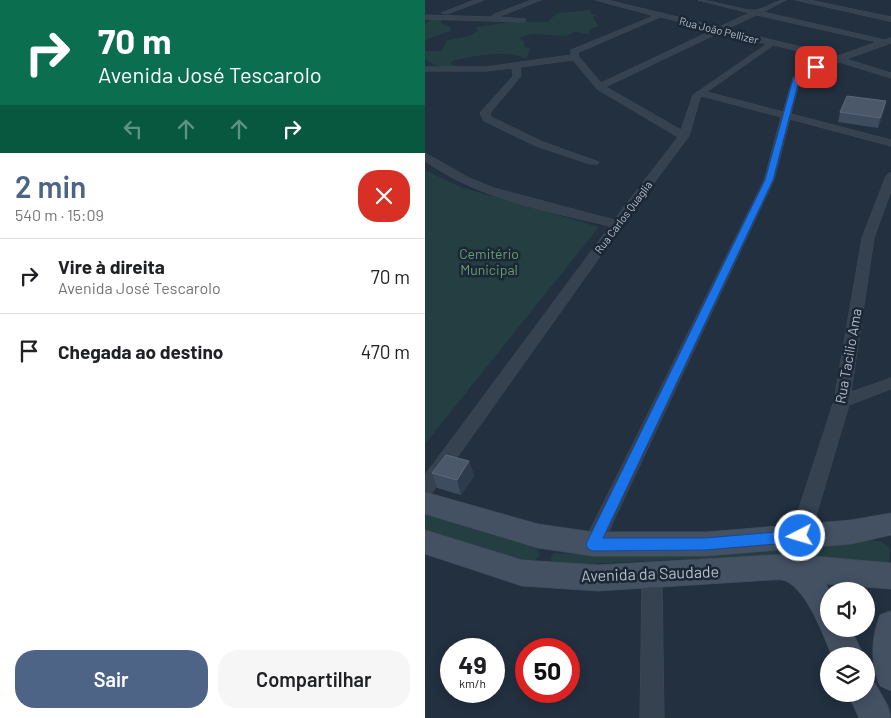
<!DOCTYPE html>
<html lang="pt">
<meta charset="utf-8">
<style>
:root{--surface:#fff;--page:#f6f6f6;--text:#202124;--muted:#757577;--line:#e0e0e0;--accent:#4d6487}
body{margin:0;font-family:Barlow,sans-serif;background:var(--page);color:var(--text);height:100vh;display:flex;flex-direction:column;font-size:19px;white-space:nowrap}
*{box-sizing:border-box;margin:0}
p{font-size:16px;color:var(--muted)}
.icon{flex:none;width:28px;height:28px;fill:none;stroke:currentColor;stroke-width:2;stroke-linecap:round;stroke-linejoin:round}
.map{position:relative;flex:1;overflow:hidden}
.drawer{display:flex;flex-direction:column;background:var(--surface);width:425px}
.drawer>*{flex:none}
.hud{background:#0b6e4f;color:#fff;overflow:hidden}
.fabs{position:absolute;left:395px;top:582px;display:grid;gap:10px}
.fabs a{display:grid;place-items:center;width:55px;height:55px;border-radius:50%;background:var(--surface);box-shadow:0 2px 12px #0003;font-size:25px}
.speed{position:absolute;left:15px;top:638px;display:flex;gap:10px;font-size:25px;font-weight:700;text-align:center}
.speed>*{display:grid;place-content:center;width:65px;height:65px;border-radius:50%;background:var(--surface);box-shadow:0 2px 12px #0003;line-height:1}
.speed small{font-size:12px;font-weight:400}
.speed .limit{border:8px solid #d22;background:#fff;color:#111}
.pin{position:absolute;display:grid;place-items:center;width:42px;height:42px;color:#fff;margin:-21px;border-radius:10px;box-shadow:0 2px 8px #0006}
.me{position:absolute;width:55px;margin:-28px;rotate:265deg;stroke-linejoin:round;filter:drop-shadow(0 0 4px #0008)}
.turn{display:flex;align-items:center;gap:18px;height:105px;padding:0 15px;font-size:22px}
.turn .icon{width:65px;height:65px;stroke-width:2.5}
.turn b{display:block;font-size:35px;line-height:42px}
.lanes{display:flex;align-items:center;height:48px;padding:0 15px;background:#0003;justify-content:center;gap:25px;direction:ltr}
.lanes .off{opacity:.35}
.round{display:grid;place-items:center;flex:none;width:52px;height:52px;border-radius:20px;background:var(--page)}
.headline{display:flex;align-items:center;justify-content:space-between;height:85px;padding:0 15px}
h1{font-size:30px;font-weight:600;line-height:38px;color:var(--accent)}
.button{display:flex;gap:10px;margin-top:auto;padding:10px 15px}
.button a{flex:1;height:58px;border-radius:20px;background:var(--accent);color:#fff;font-size:20px;font-weight:600;line-height:58px;text-align:center}
.button a+a{background:var(--page);color:var(--text)}
ul{padding:0;list-style:none}
li{display:flex;align-items:center;gap:15px;height:75px;padding:0 15px;border-top:1px solid var(--line)}
li div{flex:1}
li b{display:block;font-size:19px}
li em{font-style:normal}
main{display:flex;flex:1;min-height:0}
.map>svg:first-child{display:block}
</style>
<main>
<section class="drawer">
<div class="hud">
<div class="turn"><svg class="icon" aria-label="right" viewBox="0 0 24 24"><path d="M7 20v-9h11M14 6l5 5-5 5"/></svg><div><b>70 m</b>Avenida José Tescarolo</div></div>
<div class="lanes"><svg class="icon off" aria-label="left" viewBox="0 0 24 24"><path d="M17 20v-9H6M10 6l-5 5 5 5"/></svg><svg class="icon off" aria-label="ahead" viewBox="0 0 24 24"><path d="M12 20V5M6 11l6-6 6 6"/></svg><svg class="icon off" aria-label="ahead" viewBox="0 0 24 24"><path d="M12 20V5M6 11l6-6 6 6"/></svg><svg class="icon" aria-label="right" viewBox="0 0 24 24"><path d="M7 20v-9h11M14 6l5 5-5 5"/></svg></div>
</div>
<div class="headline"><div><h1>2 min</h1><p>540 m · 15:09</p></div><a class="round" style="background:#d93025;color:#fff"><svg class="icon" aria-label="close" viewBox="0 0 24 24"><path d="M6 6l12 12M18 6L6 18"/></svg></a></div>
<ul>
<li><svg class="icon" aria-label="right" viewBox="0 0 24 24"><path d="M7 20v-9h11M14 6l5 5-5 5"/></svg><div><b>Vire à direita</b><p>Avenida José Tescarolo</p></div><em>70 m</em></li>
<li><svg class="icon" aria-label="arrive" viewBox="0 0 24 24"><path d="M6 21V4h12l-3 4 3 4H6"/></svg><div><b>Chegada ao destino</b></div><em>470 m</em></li>
</ul>
<div class="button"><a>Sair</a><a>Compartilhar</a></div>
</section>
<div class="map">
<svg width="466" height="718" viewBox="0 0 466 718">
<rect width="100%" height="100%" fill="#223040"/>
<g fill="#243e41">
<path d="M166,10V14L171,15L168,18L174,26L163,30L166,34L150,32L141,36L107,34L94,38L99,41V46L105,49L101,59C85,49 45,56 27,61L26,64L36,67C21,68 12,69 0,59V51H16L22,40L44,36L53,30L51,28L53,27L90,21L122,22L132,13Z"/>
<path d="M14,18L18,19L15,23L26,27L25,31L0,40V24L7,19Z"/>
<path d="M0,170L36,187L174,227L0,444Z"/>
<path d="M0,514L111,548L115,555L108,563L0,535Z"/>
<path d="M445,540L457,542L465,548L464,562L459,566L347,555L140,565H128L125,558L129,553L197,556Z"/>
</g>
<g fill="none" stroke-linecap="round" stroke-linejoin="round">
<defs>
<g id="street">
<path d="M50,0H59L22,14L17,13Z"/>
<path d="M107,0H116L73,17L101,19L99,22L0,19V15L67,17L68,15Z"/>
<path d="M171,0H182L294,27L325,13L273,0C288,0 322,12 331,10C343,8 349,0 361,0L338,12L460,40L466,38V43L421,59L466,73V78L414,62L394,69L375,80L366,114L466,140V146L365,119L349,180L175,550L168,552L161,550L158,544L339,180L356,117L277,96L275,98L264,136L196,227L6,494L0,496V475L185,226C122,211 54,199 0,161V153L44,178L69,188L189,220L253,137L172,89L148,60L95,67L96,76L65,113L66,117L118,142L174,162L173,164H165L111,146L59,121L55,113L88,76L87,68L61,71H0V67H61L146,55V50L229,16ZM332,15L452,42L413,56L302,29ZM236,17L288,30L176,83L154,57L153,53ZM296,32L342,44L268,95L256,130L181,87ZM349,45L405,59L388,65L368,77L358,112L282,92Z"/>
<path d="M371,0H384L466,17V21Z"/>
<path d="M466,173V191L449,238L426,392L466,378V389L424,405L385,536L382,542L375,544L368,542L365,536L409,401L437,238L461,176Z"/>
<path d="M227,566L234,569L237,575L239,718H215L217,575L220,569Z"/>
</g>
<g id="secondary">
<path d="M0,492L113,524L168,532H281L426,520L466,513V535L426,544L281,556H168L113,548L0,514Z"/>
<path d="M0,530L97,560L173,565L365,554L466,563V589L401,584L405,591L404,629H426L439,656H407C398,635 383,592 361,581C357,579 349,580 345,580L173,591L97,586L0,554Z"/>
<path d="M466,611V691L455,686C445,664 446,637 455,615Z"/>
<path d="M441,679L450,683L463,706L466,718H434L423,694H441Z"/>
</g>
</defs>
<use href="#street" stroke="#404b59" stroke-width="1"/>
<use href="#secondary" stroke="#404b59" stroke-width="1"/>
<use href="#street" fill="#374250" fill-rule="evenodd"/>
<use href="#secondary" fill="#445163" fill-rule="evenodd"/>
</g>
<g fill="#3d4c5e">
<path d="M461,101L459,111L453,128L413,122L415,112Z"/>
<path d="M44,461L49,476L36,495L12,488L7,473Z"/>
</g>
<g fill="#2d3c4d">
<path d="M461,101L459,111L453,128L455,118Z"/>
<path d="M44,461L49,476L36,495L32,480Z"/>
</g>
<g fill="#4a586a" stroke="#5a6879">
<path d="M422,96L461,101L455,118L415,112Z"/>
<path d="M21,455L44,461L32,480L7,473Z"/>
</g>
<path fill="#1a73e8" stroke="#114b97" d="M391,65L393,68L374,80L348,180L178,538H280L375,530L380,531L382,536L380,540L375,542L280,550L168,551L163,549L161,544L163,540L340,180L368,79Z"/>
<g text-anchor="middle" dominant-baseline="central" stroke-width="5" stroke-linejoin="round" paint-order="stroke">
<g font-size="11" fill="#b3bcca" stroke="#1c2735">
<text transform="translate(294 30) rotate(14)">Rua João Pellizer</text>
<text transform="translate(198 217) rotate(-53)">Rua Carlos Quaglia</text>
</g>
<g font-size="14" fill="#689d73" stroke="#1c2735">
<text x="64" y="253">Cemitério<tspan x="64" dy="16">Municipal</tspan></text>
</g>
<g font-size="14" fill="#b3bcca" stroke="#1c2735">
<text transform="translate(423 356) rotate(-80)">Rua Tacilio Ama</text>
</g>
<g font-size="16" fill="#b3bcca" stroke="#1c2735">
<text transform="translate(225 573) rotate(-2)">Avenida da Saudade</text>
</g>
</g>
</svg>
<div class="fabs">
<a><svg class="icon" aria-label="sound" viewBox="0 0 24 24"><path d="M4 9h4l5-4v14l-5-4H4zM17 9q2 3 0 6"/></svg></a>
<a><svg class="icon" aria-label="layers" viewBox="0 0 24 24"><path d="M12 4l9 5-9 5-9-5zM3 14l9 5 9-5"/></svg></a>
</div>
<div class="speed"><div>49<small>km/h</small></div><div class="limit">50</div></div>
<div class="pin" style="left:391px;top:67px;background:#d93025"><svg class="icon" aria-label="arrive" viewBox="0 0 24 24"><path d="M6 21V4h12l-3 4 3 4H6"/></svg></div>
<svg class="me" style="left:375px;top:536px" viewBox="-20 -20 40 40"><circle r="17" fill="#1a73e8" stroke="#fff" stroke-width="3"/><path d="M0-11L8 9 0 5-8 9z" fill="#fff"/></svg>
</div>
</main>
